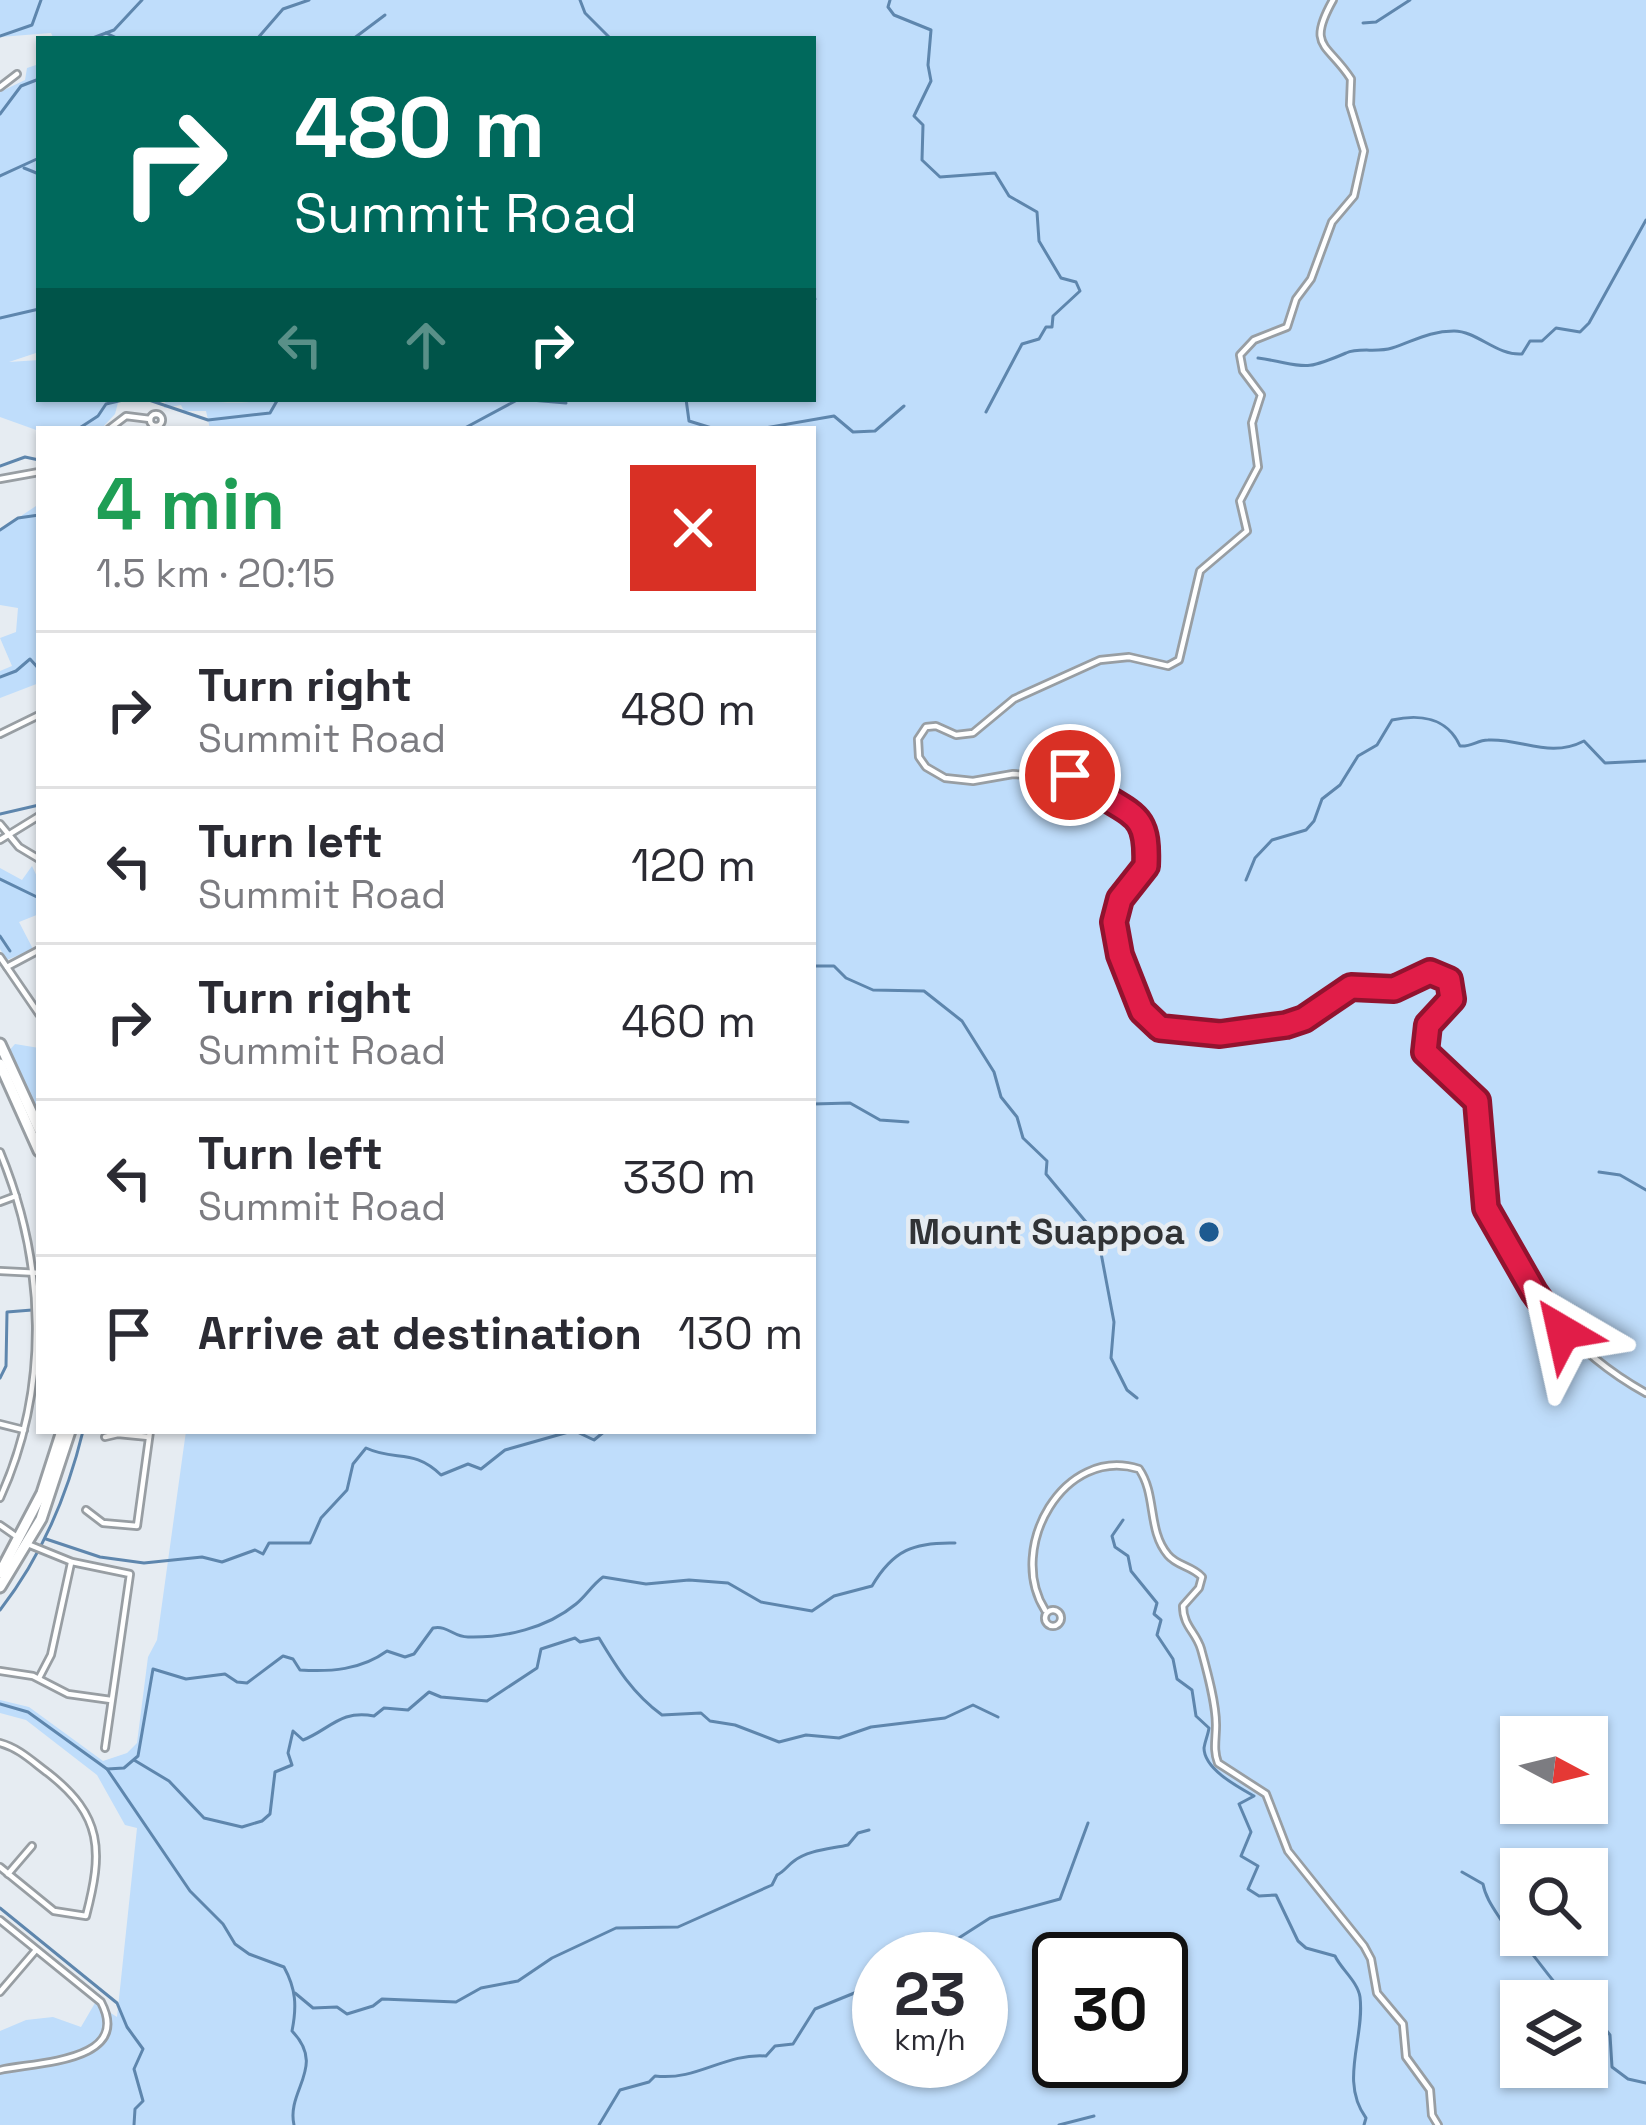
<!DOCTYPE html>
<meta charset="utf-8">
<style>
:root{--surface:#fff;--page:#f7f7f7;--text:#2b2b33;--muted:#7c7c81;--line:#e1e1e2}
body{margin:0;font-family:"Space Grotesk",sans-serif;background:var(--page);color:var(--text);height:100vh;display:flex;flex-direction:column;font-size:45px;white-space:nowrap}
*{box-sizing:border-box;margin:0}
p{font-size:39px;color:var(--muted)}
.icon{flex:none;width:66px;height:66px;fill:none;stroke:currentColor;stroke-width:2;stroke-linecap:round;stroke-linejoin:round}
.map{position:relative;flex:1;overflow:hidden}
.details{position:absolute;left:36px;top:426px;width:780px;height:1008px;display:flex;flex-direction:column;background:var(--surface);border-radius:0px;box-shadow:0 3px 9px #0004}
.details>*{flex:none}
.guide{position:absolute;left:36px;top:36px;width:780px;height:366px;border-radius:0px;box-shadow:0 3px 9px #0004;background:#00695c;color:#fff;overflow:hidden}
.needle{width:78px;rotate:97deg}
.buttons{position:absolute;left:1500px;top:1716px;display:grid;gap:24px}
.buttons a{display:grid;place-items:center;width:108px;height:108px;border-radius:0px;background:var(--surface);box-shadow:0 3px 9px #0004;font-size:60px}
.speed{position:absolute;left:852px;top:1932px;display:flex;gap:24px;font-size:60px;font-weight:700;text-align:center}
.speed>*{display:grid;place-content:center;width:156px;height:156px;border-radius:50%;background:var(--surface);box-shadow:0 3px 9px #0004;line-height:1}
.speed small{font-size:30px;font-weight:400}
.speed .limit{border:6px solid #111;border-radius:18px;background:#fff;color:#111}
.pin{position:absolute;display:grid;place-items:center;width:102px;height:102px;color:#fff;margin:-51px;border:6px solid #fff;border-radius:50%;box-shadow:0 3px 12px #0007}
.me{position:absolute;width:132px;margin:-66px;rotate:324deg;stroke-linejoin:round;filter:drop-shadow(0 0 9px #0008)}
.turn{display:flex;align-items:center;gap:42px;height:252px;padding:0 60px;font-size:54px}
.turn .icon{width:156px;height:156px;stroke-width:2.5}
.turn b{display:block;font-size:84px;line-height:102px}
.lanes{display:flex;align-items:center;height:114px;padding:0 60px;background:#0003;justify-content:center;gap:60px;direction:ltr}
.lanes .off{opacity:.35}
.round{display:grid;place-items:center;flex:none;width:126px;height:126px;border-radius:0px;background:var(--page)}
.summary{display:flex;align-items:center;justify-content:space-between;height:204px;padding:0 60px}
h1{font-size:72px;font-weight:600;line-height:90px;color:#1e9e55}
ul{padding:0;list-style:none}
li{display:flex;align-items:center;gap:36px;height:156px;padding:0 60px;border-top:3px solid var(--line)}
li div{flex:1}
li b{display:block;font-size:45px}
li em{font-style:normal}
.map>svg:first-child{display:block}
</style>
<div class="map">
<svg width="1646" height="2125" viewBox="0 0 1646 2125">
<rect width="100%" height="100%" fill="#e6ecf2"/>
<g fill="#bfddfb" fill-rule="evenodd">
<path d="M0,0H1646V2125H0V2031L26,2020L53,2017L81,2027L95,2003L117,2017L137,1828L125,1825L97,1775L26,1720L0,1713V1700L29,1707L103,1761L127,1753L137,1743L148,1657L157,1640L186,1431H813V429H210L206,411H184L181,405L164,408L166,399C195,399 243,407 266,399H813V39H54L51,33L0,37ZM1521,1737H1587V1803H1521ZM1521,1869H1587V1935H1521ZM879,1959H981V2061H879ZM1059,1959H1161V2061H1059ZM1521,2001H1587V2067H1521Z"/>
<path d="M39,64V352L9,362L39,360V399H119L115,414L101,429L39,431L0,417V92L25,80L27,68Z"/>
<path d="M39,504V683L0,698V671L12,666L0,638L16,632L18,608L0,605V530Z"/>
<path d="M32,866L39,881V914L19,922L33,949L7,960L0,949V868L22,880Z"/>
<path d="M15,1044L39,1048V1118L8,1052Z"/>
</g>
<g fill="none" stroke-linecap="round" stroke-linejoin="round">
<g stroke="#5e86ad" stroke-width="3">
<path d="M580,0L585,13L611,39"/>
<path d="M890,0L888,7L894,15L931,30L928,65L931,81L914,116L923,125L922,160L940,177L995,173L1009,196L1037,212L1039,241L1061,278L1076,282L1080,291L1053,316L1052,327H1046L1039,339L1022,344L986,412"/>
<path d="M1363,23L1376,22L1410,0"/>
<path d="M106,33L114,30L142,0"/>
<path d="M0,36L32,25L41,0"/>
<path d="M90,39L106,33L119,39"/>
<path d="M257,39L283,9L309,0"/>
<path d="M353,39L385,15"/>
<path d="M0,114L21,86L39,79"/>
<path d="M24,168L39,174"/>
<path d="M0,176L39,158"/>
<path d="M813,254V269"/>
<path d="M813,294L815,299"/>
<path d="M0,318L39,309"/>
<path d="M1258,358C1305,365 1300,373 1346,353C1359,347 1377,353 1392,348C1414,341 1429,331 1454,331C1477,331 1497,356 1522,354L1530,341H1542L1556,328L1580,332L1589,323L1646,220"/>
<path d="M146,399L208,420L270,413L278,399"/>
<path d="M686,399L689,421L715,429"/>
<path d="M78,429L98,416L106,404L127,399"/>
<path d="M463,429L519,399L566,403"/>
<path d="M759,429L834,416L853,432L875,431L904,406"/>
<path d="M0,466L25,457L39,460"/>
<path d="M0,530L18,518L39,515"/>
<path d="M0,677L16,671L30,659L39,669"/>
<path d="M0,814L39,805"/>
<path d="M0,879L39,898"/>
<path d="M1246,880L1255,858L1272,840L1306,830L1314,821L1322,799L1340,785L1358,756L1377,745L1392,720C1419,714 1447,717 1460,746C1472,747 1477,740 1488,740C1522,738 1549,759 1584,741L1605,763L1646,761"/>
<path d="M0,936L10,951"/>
<path d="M38,958L39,959"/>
<path d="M813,966H834L846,978L873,990L924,991L962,1021L994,1072L1001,1097L1017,1117L1023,1138L1047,1161L1046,1174L1086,1222L1092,1244L1101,1253L1114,1322L1111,1358L1127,1390L1137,1398"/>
<path d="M813,1104L850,1103L880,1120L908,1122"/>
<path d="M1599,1172L1620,1175L1646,1190"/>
<path d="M0,1378L6,1366L7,1312L32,1310"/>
<path d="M575,1431L594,1440L605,1431"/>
<path d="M1123,1520L1112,1536L1115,1547L1128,1556L1131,1571L1157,1603L1154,1614L1161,1620L1157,1635L1173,1659L1177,1679L1192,1690L1196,1716L1209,1728C1208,1735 1205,1741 1204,1748C1204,1769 1238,1787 1254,1796L1239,1804L1251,1832L1241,1856L1258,1866L1248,1889L1259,1896L1276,1895L1298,1941L1306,1948L1335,1956C1341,1969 1358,1982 1360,1997C1365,2038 1339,2081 1366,2118L1364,2125"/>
<path d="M46,1539L100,1557L144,1563L202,1557L222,1562L255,1550L263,1554L269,1543H310L321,1518L347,1490L353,1464L366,1448C396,1462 413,1448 441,1475L468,1464L481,1469L505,1450L572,1431"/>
<path d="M0,1610C42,1556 67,1497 83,1431"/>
<path d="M0,1704L28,1712L107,1769L190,1891L223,1924L235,1944L249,1954L284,1967C296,1989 297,2006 292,2031C327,2067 286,2090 294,2125"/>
<path d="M134,1760L169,1781L204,1818L242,1827L262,1821L270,1814L275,1772L292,1765L288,1753L293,1731L303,1740C329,1730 341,1709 374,1716L384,1708L408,1710L429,1692L441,1697L487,1701L537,1668L541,1649L575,1638L580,1642L599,1638C617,1668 633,1694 662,1715L701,1713L710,1721L735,1725L779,1742L806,1735L839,1738L871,1727L945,1718L973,1705L998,1717"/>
<path d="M107,1769L124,1768L138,1756L153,1669L186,1679L225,1674L237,1682L247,1683L283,1656L293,1659L300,1670C330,1672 361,1670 387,1651L405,1657L414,1654L433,1628C448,1625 453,1637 468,1637C505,1638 547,1628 576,1604C586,1596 592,1585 603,1577L646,1584L689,1580L728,1583L761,1602L812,1611L834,1596L872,1586C893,1550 914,1542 955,1543"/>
<path d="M1462,1872L1483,1884C1486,1901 1499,1915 1507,1930C1525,1937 1551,1984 1572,2001"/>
<path d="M0,1908L117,2003L127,2027L143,2049L134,2069L143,2101L135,2109L134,2125"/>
<path d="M926,1959L990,1918L1060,1899L1088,1823"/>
<path d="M295,1993L313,2008L337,2007L347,2014L373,2006L382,1999L456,2002L481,1988L518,1981L552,1958L616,1928L678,1927L772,1885L777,1875C784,1872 788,1865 794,1861C808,1850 830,1849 848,1845L858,1833L869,1830"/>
<path d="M1587,2013H1593L1610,2035L1612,2067L1628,2079L1646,2083"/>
<path d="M599,2125L620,2090L649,2082L655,2076C698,2081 724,2053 766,2056L775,2046L793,2044L815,2009L879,1983"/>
<path d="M1059,2125L1094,2116"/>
</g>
<defs>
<g id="street">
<path d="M1333,0C1306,48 1328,43 1351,79L1350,105L1364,151L1354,196L1332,222L1311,279L1296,299L1287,327L1254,340L1240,355L1243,371L1261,395L1252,423L1258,467L1240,501L1247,531L1200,571L1179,660L1168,666L1129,657L1100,660L1014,699L973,733L956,735L936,726L926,727L918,739L919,757L926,767L945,778L973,781L1013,774L1083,779L1137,817L1146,866L1116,905L1115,932L1141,1011L1160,1029L1220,1034L1286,1025L1304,1019L1351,987L1390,990L1427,972L1447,979L1453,996L1428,1025L1424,1048C1435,1072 1463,1079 1477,1101L1484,1199L1490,1217C1531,1294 1568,1350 1646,1393"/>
<path d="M0,87L17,74"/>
<circle cx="156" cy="420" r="6"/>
<path d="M109,429L126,416L150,419"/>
<path d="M0,479L39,472"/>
<path d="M0,734L39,715"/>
<path d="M0,824L19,847L39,859"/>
<path d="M0,840L39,816"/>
<path d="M0,957L39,1014"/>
<path d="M7,967L39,950"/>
<path d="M0,1152C46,1263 50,1388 0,1498"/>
<path d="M0,1202L16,1196"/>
<path d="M0,1271L39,1273"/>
<path d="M0,1424L24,1430"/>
<path d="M105,1437L118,1434L149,1437"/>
<path d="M86,1510L103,1523L137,1526L150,1431"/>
<path d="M0,1525L20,1539"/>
<path d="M30,1545L72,1562L130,1574L105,1748"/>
<circle cx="1053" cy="1618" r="8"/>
<path d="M1045,1610C1006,1548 1064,1445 1139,1469C1157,1495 1147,1530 1168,1555C1177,1566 1192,1566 1202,1577L1199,1588L1183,1606C1183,1626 1196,1632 1201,1649C1207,1671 1216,1703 1216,1725C1216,1739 1213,1750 1218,1763L1266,1794L1288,1851L1364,1946L1371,1959L1377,1993L1403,2024L1406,2057L1430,2090L1432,2115L1438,2125"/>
<path d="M0,1671L33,1676L68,1694L111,1700"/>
<path d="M39,1678L51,1655L71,1563"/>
<path d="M0,1743C19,1748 33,1762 48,1773C103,1816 103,1851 86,1916L54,1911L0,1867"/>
<path d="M8,1874L32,1846"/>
<path d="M0,1920L101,2002C133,2063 34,2062 0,2070"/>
<path d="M0,1992L36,1950"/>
</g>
<g id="secondary">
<path d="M0,1044L39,1129"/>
<path d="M0,1064L39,1151"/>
<path d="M0,1573L42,1493L62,1431"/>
<path d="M0,1587L41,1519L70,1431"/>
</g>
</defs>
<use href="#street" stroke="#989ea3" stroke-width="10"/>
<use href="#secondary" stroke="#989ea3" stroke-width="15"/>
<use href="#street" stroke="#fff" stroke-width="4.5"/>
<use href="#secondary" stroke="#fff" stroke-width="9"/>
</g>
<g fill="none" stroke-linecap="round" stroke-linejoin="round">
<defs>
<path id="route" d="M1070,775C1085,778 1089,788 1103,796C1138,817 1148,819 1146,866L1120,899L1114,922L1120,955L1142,1011L1160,1028L1220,1034L1286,1025L1304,1019L1351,987L1394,989L1430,972L1449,980L1452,999L1428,1025L1425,1052L1477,1101L1486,1208L1534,1292L1563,1332"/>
</defs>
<use href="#route" stroke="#92132f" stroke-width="30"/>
<use href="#route" stroke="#e11d48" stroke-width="21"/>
</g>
<circle fill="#1d5a90" stroke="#e6ecf2" stroke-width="4.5" cx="1209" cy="1232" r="12"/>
<g text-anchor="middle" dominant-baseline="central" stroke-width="9" stroke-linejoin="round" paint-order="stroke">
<g font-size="36" font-weight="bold" fill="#313336" stroke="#e6ecf2" text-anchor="end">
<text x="1185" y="1232">Mount Suappoa</text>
</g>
</g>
</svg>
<div class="buttons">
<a><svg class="needle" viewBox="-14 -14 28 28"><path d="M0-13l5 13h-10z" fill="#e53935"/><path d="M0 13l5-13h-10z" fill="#7c7c81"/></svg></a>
<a><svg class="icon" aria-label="search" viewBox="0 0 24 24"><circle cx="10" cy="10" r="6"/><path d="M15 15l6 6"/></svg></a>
<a><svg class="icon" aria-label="layers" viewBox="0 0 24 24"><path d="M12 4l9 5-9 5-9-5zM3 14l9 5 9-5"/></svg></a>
</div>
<div class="speed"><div>23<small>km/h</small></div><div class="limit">30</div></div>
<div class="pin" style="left:1070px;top:775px;background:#d93025"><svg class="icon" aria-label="arrive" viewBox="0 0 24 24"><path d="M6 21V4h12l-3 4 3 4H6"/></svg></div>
<svg class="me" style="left:1563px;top:1332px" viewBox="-20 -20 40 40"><path d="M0-17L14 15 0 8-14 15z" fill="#e11d48" stroke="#fff" stroke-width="4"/></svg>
<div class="guide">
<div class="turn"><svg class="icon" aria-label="right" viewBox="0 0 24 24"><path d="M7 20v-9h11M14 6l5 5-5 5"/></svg><div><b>480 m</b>Summit Road</div></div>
<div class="lanes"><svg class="icon off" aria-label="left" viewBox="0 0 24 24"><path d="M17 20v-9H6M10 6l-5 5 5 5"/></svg><svg class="icon off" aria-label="ahead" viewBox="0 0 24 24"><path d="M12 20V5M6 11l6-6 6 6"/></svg><svg class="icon" aria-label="right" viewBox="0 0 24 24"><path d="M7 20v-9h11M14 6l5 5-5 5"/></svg></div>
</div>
<section class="details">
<div class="summary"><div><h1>4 min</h1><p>1.5 km · 20:15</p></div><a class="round" style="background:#d93025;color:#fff"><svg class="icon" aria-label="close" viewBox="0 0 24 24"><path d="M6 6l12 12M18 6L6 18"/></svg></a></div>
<ul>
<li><svg class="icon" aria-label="right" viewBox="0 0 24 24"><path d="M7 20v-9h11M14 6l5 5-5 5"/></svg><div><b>Turn right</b><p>Summit Road</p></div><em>480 m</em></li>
<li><svg class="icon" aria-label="left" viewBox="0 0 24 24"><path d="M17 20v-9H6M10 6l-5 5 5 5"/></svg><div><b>Turn left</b><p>Summit Road</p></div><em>120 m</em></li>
<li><svg class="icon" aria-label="right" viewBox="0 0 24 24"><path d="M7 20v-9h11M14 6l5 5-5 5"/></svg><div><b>Turn right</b><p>Summit Road</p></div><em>460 m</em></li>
<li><svg class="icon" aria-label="left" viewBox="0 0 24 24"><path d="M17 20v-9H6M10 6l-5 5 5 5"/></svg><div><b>Turn left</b><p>Summit Road</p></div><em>330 m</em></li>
<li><svg class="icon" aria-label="arrive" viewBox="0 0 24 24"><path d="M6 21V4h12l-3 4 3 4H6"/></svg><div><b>Arrive at destination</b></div><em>130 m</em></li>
</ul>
</section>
</div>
